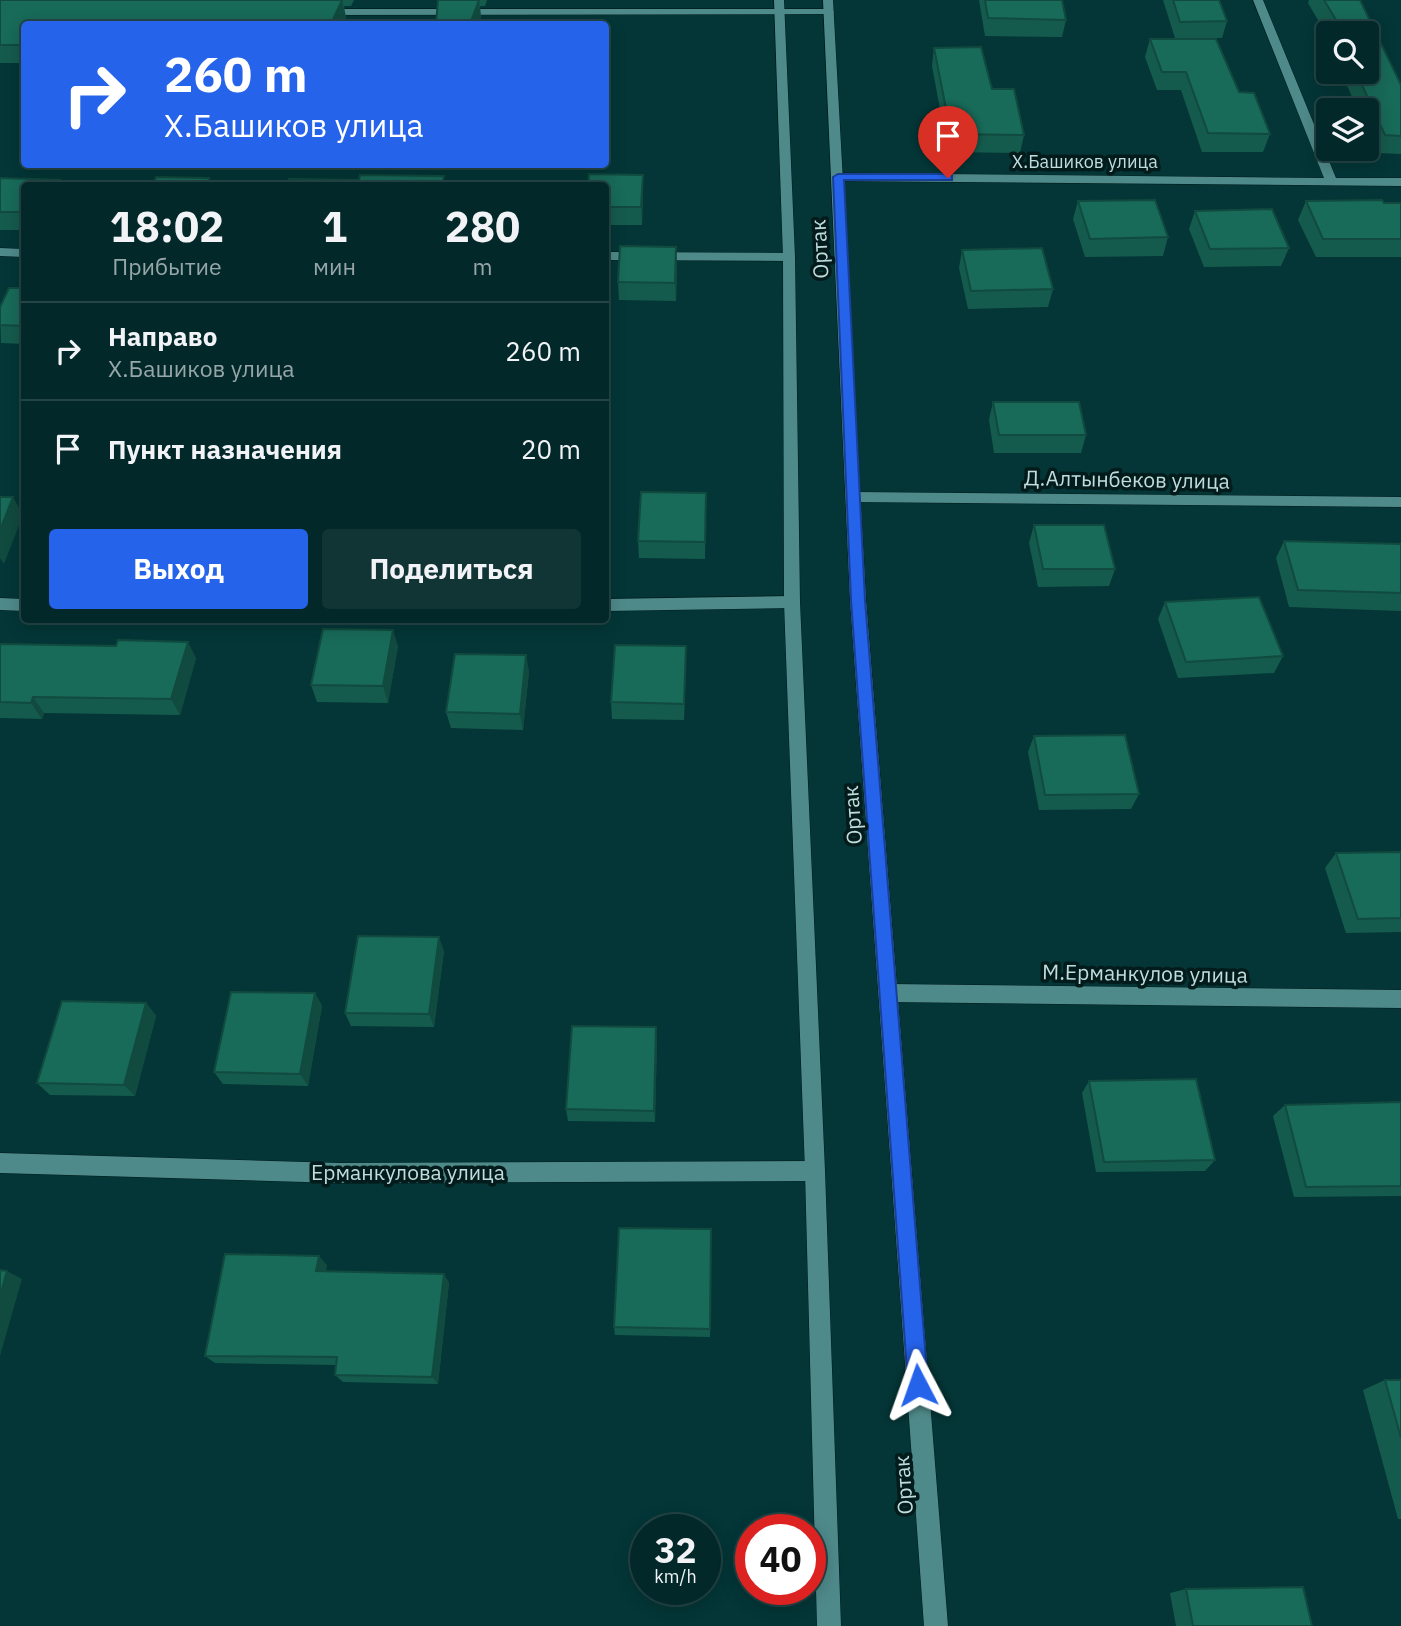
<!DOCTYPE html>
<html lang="ru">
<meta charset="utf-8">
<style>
:root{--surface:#032829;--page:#113435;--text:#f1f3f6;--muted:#97a6a8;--line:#244446;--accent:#2563eb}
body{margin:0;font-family:"IBM Plex Sans",sans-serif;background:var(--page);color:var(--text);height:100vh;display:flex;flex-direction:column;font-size:26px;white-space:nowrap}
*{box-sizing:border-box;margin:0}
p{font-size:23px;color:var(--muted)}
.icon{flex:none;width:38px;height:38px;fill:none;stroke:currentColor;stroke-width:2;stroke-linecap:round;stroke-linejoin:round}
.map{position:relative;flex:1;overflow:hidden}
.side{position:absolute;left:21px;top:182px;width:588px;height:441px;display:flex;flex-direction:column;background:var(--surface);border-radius:7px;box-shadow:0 4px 18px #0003,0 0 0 2px var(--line)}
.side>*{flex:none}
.guide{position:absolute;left:21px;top:21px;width:588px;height:147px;border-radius:7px;box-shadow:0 4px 18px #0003,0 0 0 2px var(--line);background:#2563eb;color:#fff;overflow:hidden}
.buttons{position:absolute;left:1316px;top:21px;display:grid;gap:14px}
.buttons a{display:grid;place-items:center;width:63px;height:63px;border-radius:7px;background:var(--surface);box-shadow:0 4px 18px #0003,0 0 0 2px var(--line);font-size:35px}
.speed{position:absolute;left:630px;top:1514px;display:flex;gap:14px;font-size:35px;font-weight:700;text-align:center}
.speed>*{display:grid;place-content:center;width:91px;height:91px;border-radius:50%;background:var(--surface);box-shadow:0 4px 18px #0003,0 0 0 2px var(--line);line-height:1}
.speed small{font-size:18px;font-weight:400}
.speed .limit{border:10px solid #d22;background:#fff;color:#111}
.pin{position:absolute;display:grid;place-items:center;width:60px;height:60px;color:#fff;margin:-72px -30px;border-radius:50% 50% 50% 0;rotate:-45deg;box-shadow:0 0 7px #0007}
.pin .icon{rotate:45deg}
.me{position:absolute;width:77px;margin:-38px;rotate:356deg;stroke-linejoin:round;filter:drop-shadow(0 0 5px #0008)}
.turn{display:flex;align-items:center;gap:24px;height:147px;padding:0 28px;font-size:32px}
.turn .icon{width:91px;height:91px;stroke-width:2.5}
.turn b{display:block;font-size:49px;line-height:60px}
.eta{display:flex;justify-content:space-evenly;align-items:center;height:119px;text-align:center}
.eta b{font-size:42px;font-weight:700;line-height:49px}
.action{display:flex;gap:14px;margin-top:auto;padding:14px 28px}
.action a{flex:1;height:80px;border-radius:7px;background:var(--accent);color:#fff;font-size:28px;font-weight:700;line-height:80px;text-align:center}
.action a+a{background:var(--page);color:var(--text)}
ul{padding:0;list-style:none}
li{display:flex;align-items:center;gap:21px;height:98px;padding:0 28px;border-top:2px solid var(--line)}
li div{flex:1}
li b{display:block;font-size:26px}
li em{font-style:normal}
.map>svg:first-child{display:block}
</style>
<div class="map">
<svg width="1401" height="1626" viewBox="0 0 1401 1626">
<rect width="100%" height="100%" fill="#043637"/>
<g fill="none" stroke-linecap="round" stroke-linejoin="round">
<defs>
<g id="minor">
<path d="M1253,0H1263L1336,178H1401V186L838,181L832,177L838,173L1324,178Z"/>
<path d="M829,9L834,12L833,14L322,15L317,12L322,9Z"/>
<path d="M0,248L24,249V257L0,256Z"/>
<path d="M606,252L789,253L795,257L789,261L606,260Z"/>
<path d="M853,492L1401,497V507L853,502L846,497Z"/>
<path d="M792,596L800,602L792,608L606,611V599Z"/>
<path d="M0,598L24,599V611L0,610Z"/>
<path d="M889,984L1401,990V1008L889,1002L882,999L879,993L882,987Z"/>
<path d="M0,1153L339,1163L815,1161L822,1164L825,1171L822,1178L815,1181L339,1183L0,1173Z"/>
</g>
<g id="tertiary">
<path d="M774,0H784L795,257L800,602L825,1171L841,1626H817L805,1171L784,602L783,257Z"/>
<path d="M823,0H833L866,600L948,1626H924L850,600Z"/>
</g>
</defs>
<use href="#minor" stroke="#001c1c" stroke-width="1"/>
<use href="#tertiary" stroke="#001c1c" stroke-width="1"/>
<use href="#minor" fill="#4f8a8a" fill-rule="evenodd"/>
<use href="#tertiary" fill="#4f8a8a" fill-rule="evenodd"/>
</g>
<g fill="#155b4d">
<path d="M0,0H354L351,6H344L346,18L343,24H24V63H0Z"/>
<path d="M438,0H487L485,6H480L481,18L479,24H436Z"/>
<path d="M979,0H1062L1066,20L1062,37L985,36Z"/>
<path d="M1163,0H1219L1227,21L1222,38H1175Z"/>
<path d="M1309,0H1360L1401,85V154L1377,153L1367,131V110H1358L1341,72H1367V33H1328V37L1308,3Z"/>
<path d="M1150,39L1239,92L1270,134L1263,152H1202L1181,90H1157L1145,57Z"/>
<path d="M934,48L992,89L1024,135L1020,153L948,152L932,66Z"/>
<path d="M0,178L24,186V230H0Z"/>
<path d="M606,186L643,193L642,225H606Z"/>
<path d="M1078,201L1168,237L1163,256L1085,257L1073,219Z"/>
<path d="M1306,201L1401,203V257H1316L1298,220Z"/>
<path d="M1195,211L1289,248L1281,266L1204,267L1189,229Z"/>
<path d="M962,250L1053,289L1048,307L968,309L959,268Z"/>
<path d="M677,265L676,301L619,300L618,282Z"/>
<path d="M24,288V344L1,343L0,307Z"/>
<path d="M993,402L1086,435L1081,453H994L989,420Z"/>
<path d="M706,493L705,559L639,558L638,541Z"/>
<path d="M1034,525L1115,569L1109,586L1038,587L1029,543Z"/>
<path d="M1284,541L1401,544V611L1289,607L1276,558Z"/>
<path d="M1165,602L1283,656L1274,673L1178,678L1158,619Z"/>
<path d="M0,644L196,658L180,715L44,713L42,719L0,718Z"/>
<path d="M398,646L388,703L317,702L311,685Z"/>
<path d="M686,662L684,720L612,719L611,702Z"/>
<path d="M529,671L523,730L451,728L446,712Z"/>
<path d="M1034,736L1139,794L1131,809L1039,810L1028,752Z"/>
<path d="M1401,852V932L1346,933L1325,868L1336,853Z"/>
<path d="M444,951L434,1027L351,1026L345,1013Z"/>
<path d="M315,993L322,1006L308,1086L223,1084L214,1072Z"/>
<path d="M146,1003L156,1016L135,1096L50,1095L37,1083Z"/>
<path d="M657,1040L655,1122L568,1121L566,1109Z"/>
<path d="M1089,1081L1215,1160L1205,1171L1096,1172L1082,1093Z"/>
<path d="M1401,1102V1196L1294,1197L1273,1116L1285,1105Z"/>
<path d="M711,1229L710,1337L615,1335L614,1327Z"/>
<path d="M327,1265L325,1272L444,1274L449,1283L438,1384L343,1382L335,1375L336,1365L215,1363L205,1356Z"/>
<path d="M1385,1380H1401V1519H1398L1363,1390Z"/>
<path d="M1186,1589L1312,1626H1176L1170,1593Z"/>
</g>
<g fill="#114a3e">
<path d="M342,0L346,18L343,24H331Z"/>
<path d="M479,0L481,18L479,24H470Z"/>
<path d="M643,175V193L642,225L641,207Z"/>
<path d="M209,178L212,186H207Z"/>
<path d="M676,247L677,265L676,301L675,283Z"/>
<path d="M13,497L23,515L4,564L0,558V530Z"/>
<path d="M393,630L398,646L388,703L383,686Z"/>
<path d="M188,642L196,658L180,715L171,699Z"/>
<path d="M686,646V662L684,720V704Z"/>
<path d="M526,655L529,671L523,730L520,714Z"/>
<path d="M33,697L44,713L42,719L31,703Z"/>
<path d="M439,937L444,951L434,1027L429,1014Z"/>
<path d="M315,993L322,1006L308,1086L300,1074Z"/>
<path d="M146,1003L156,1016L135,1096L124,1085Z"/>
<path d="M656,1027L657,1040L655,1122L654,1111Z"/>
<path d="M319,1256L327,1265L324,1280L316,1271Z"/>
<path d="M7,1271L22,1279L0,1356V1296Z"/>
<path d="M444,1274L449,1283L438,1384L432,1377Z"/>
</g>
<g fill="#186a59" stroke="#114a3e" stroke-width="2">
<path d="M0,0H342L331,24H24V45H0Z"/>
<path d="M438,0H479L470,24H436Z"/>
<path d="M985,0H1062L1066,20L988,18Z"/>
<path d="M1173,0H1219L1227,21L1180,22Z"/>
<path d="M1324,0H1360L1401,85V136L1385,135L1356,72H1367V33H1344Z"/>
<path d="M1150,39H1216L1239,92L1254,93L1270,134L1208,133L1186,72H1162Z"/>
<path d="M981,47L992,89H1014L1024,135L951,134L934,48Z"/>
<path d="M589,174L643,175L641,207H606V186H588Z"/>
<path d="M360,175L444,176L442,186H287L289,179L359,180Z"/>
<path d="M156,177L209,178L207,186H153Z"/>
<path d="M0,178L60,180L57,186H24V212H0Z"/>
<path d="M1155,200L1168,237L1090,239L1078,201Z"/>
<path d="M1382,200L1384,203H1401V239H1323L1306,201Z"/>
<path d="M1272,209L1289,248L1210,249L1195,211Z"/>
<path d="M620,246L676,247L675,283L618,282Z"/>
<path d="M1042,248L1053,289L971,291L962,250Z"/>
<path d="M9,288H24V326L0,325V307Z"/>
<path d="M993,402H1079L1086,435H999Z"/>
<path d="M641,492L706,493L705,542L638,541Z"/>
<path d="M0,497H13L0,530Z"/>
<path d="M1034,525H1104L1115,569H1043Z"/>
<path d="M1284,541L1401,544V593L1298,590Z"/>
<path d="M1259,597L1283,656L1186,662L1165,602Z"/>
<path d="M323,629L393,630L383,686L311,685Z"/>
<path d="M118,640L188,642L171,699L33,697L31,703L0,702V644L116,646Z"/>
<path d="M615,645L686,646L684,704L611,702Z"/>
<path d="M455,654L526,655L520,714L446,712Z"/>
<path d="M1125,735L1139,794L1045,795L1034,736Z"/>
<path d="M1401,852V918L1358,919L1336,853Z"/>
<path d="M358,936L439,937L429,1014L345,1013Z"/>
<path d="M231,992L315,993L300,1074L214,1072Z"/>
<path d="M62,1001L146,1003L124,1085L37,1083Z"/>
<path d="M572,1026L656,1027L654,1111L566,1109Z"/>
<path d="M1196,1079L1215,1160L1104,1162L1089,1081Z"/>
<path d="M1401,1102V1186L1306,1187L1285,1105Z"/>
<path d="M619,1228L711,1229L710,1329L614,1327Z"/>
<path d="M225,1254L319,1256L316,1271L444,1274L432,1377L335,1375L337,1357L205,1356Z"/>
<path d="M0,1270L7,1271L0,1296Z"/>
<path d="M1385,1380H1401V1438Z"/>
<path d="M1303,1587L1312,1626H1193L1186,1589Z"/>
</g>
<path fill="#2563eb" stroke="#184099" stroke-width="2" d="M948,174L952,175V180H844L865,600L928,1385L925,1392L918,1395L911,1392L908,1385L851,600L833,177L838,174Z"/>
<g text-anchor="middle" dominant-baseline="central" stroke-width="7" stroke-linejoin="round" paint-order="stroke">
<g font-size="18" fill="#c0dddd" stroke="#031b1b">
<text x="1085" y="161">Х.Башиков улица</text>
</g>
<g font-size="21" fill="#c0dddd" stroke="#031b1b">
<text transform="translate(819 249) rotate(-93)">Ортак</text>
<text transform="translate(1127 479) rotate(1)">Д.Алтынбеков улица</text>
<text transform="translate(852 815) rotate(-94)">Ортак</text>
<text transform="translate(1145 973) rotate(1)">М.Ерманкулов улица</text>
<text x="408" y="1172">Ерманкулова улица</text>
<text transform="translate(903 1485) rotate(-94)">Ортак</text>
</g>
</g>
</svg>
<div class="buttons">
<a><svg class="icon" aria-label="search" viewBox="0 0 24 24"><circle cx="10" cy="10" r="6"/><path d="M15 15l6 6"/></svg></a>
<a><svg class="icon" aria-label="layers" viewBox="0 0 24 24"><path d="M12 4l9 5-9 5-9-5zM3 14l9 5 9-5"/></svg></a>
</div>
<div class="speed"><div>32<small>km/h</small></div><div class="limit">40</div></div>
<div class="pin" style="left:948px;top:178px;background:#d93025"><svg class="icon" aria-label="arrive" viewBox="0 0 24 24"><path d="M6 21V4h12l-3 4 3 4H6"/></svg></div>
<svg class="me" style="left:918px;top:1385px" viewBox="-20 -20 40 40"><path d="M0-17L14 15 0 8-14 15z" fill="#2563eb" stroke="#fff" stroke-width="4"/></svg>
<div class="guide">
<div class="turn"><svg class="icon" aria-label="right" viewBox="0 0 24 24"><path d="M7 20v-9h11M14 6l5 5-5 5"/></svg><div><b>260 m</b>Х.Башиков улица</div></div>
</div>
<section class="side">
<div class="eta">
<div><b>18:02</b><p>Прибытие</p></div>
<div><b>1</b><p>мин</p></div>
<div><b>280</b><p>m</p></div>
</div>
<ul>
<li><svg class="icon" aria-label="right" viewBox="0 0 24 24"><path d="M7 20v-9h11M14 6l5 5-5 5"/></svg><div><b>Направо</b><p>Х.Башиков улица</p></div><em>260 m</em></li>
<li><svg class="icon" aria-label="arrive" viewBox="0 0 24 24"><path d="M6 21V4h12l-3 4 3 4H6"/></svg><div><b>Пункт назначения</b></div><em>20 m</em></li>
</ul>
<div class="action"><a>Выход</a><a>Поделиться</a></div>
</section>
</div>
